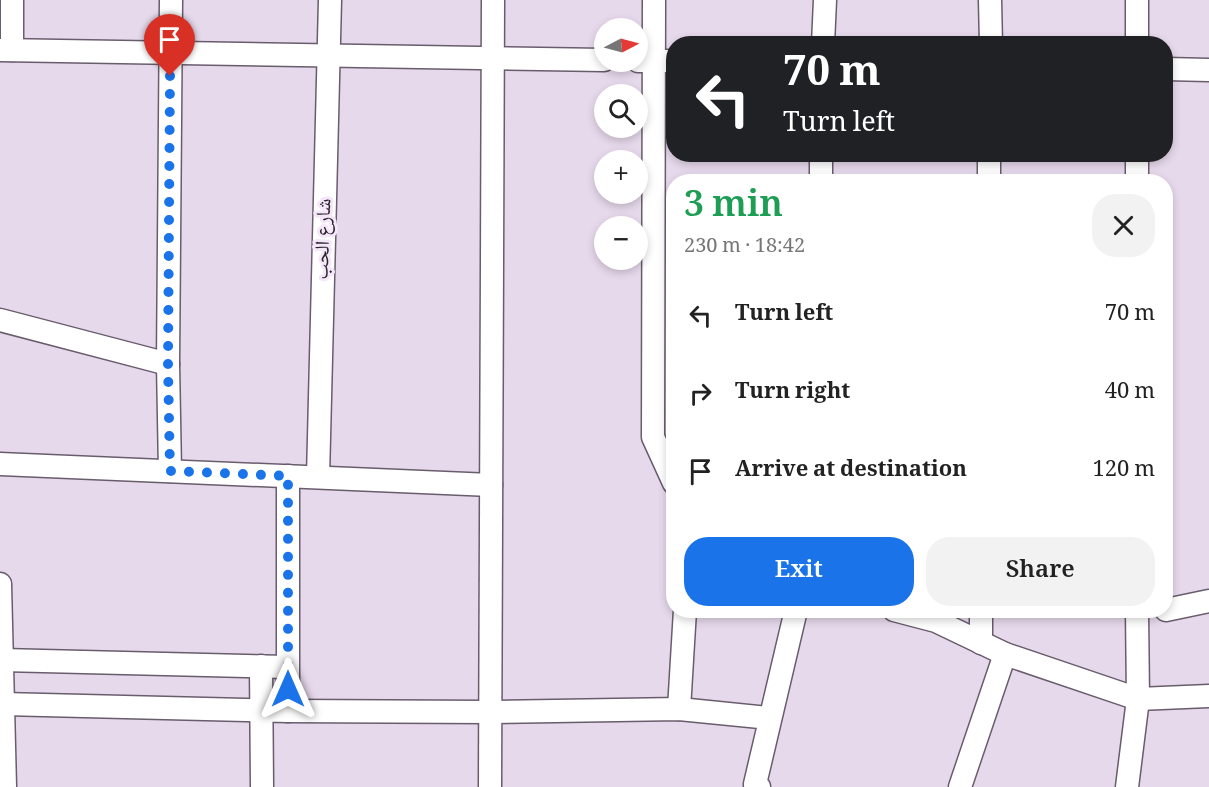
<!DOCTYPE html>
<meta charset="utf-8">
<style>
:root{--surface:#fff;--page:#f2f2f2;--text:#222;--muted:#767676;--accent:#1a73e8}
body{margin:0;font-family:Georgia,"Noto Naskh Arabic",serif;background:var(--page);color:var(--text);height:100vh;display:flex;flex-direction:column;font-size:22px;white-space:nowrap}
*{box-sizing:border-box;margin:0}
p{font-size:20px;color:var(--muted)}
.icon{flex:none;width:33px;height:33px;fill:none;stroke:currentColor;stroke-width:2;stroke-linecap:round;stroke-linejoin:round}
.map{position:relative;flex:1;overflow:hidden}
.sheet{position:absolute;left:666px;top:174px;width:507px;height:444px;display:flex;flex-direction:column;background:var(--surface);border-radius:24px;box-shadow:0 3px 9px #0003}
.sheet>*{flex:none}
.banner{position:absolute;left:666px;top:36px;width:507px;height:126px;border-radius:24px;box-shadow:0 3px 9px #0003;background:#202124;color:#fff;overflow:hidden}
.needle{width:39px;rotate:84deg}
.fabs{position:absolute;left:594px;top:18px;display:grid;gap:12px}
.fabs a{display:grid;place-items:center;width:54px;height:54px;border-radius:50%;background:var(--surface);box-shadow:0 3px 9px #0003;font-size:30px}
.pin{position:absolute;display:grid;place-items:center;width:51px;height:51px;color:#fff;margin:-62px -26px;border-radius:50% 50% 50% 0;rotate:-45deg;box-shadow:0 0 6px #0007}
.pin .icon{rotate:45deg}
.me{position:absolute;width:66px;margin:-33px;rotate:0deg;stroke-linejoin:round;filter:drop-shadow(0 0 4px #0008)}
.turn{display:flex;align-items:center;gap:21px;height:126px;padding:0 18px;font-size:27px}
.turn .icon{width:78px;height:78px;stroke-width:2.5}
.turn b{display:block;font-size:42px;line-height:51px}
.round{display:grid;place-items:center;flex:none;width:63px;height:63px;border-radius:24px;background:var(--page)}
.headline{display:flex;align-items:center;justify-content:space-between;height:102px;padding:0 18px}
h1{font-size:36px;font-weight:600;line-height:45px;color:#1e9e55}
.primary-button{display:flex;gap:12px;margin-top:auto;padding:12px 18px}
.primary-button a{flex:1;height:69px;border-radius:24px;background:var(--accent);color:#fff;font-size:24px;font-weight:600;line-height:69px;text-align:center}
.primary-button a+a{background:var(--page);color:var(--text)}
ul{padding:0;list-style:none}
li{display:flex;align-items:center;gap:18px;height:78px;padding:0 18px}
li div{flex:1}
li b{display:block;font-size:22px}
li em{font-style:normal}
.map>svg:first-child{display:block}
</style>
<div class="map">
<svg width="1209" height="787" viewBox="0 0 1209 787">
<rect width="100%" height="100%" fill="#e7d9ec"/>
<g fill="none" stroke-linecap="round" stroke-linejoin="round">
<defs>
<g id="minor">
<path d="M654,0L653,437L674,483"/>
<path d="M990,0L991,44"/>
<path d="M823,44L825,0"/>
<path d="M1137,44V0"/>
<path d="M0,50L604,60"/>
<path d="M12,50V0"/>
<path d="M638,61H674"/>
<path d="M1166,69L1209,70"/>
<path d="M1137,154V182"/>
<path d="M821,182V154"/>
<path d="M989,182V154"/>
<path d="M0,320L168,364"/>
<path d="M0,464L491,485"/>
<path d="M170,471L168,364L171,0"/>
<path d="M318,477L330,0"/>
<path d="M0,584L5,787"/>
<path d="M894,610L936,621L1005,654L1138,699L1209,696"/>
<path d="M1166,610L1209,601"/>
<path d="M981,643V610"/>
<path d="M2,660L287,667"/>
<path d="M261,666L262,787"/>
<path d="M3,704L288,711L490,712L679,709L769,718"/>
<path d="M679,709L685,610"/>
<path d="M288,711V476"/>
<path d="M490,787L493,0"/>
<path d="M759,787L755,784L796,610"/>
<path d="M960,787L1005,654"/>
<path d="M1127,787L1138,699L1137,610"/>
</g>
</defs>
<use href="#minor" stroke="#695c6d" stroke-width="25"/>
<use href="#minor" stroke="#fff" stroke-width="22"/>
</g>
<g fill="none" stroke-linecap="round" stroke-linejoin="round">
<path stroke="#1a73e8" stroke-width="10" stroke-dasharray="0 18" d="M170,76L168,364L170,471L288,476V689"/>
</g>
<g text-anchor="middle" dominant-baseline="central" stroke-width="6" stroke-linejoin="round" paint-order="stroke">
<g font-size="20" fill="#2b262d" stroke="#f5e6f9">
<text transform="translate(325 239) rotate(-88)">شارع الحب</text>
</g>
</g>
</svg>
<div class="fabs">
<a><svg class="needle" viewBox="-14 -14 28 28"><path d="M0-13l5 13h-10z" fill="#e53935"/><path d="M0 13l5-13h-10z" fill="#767676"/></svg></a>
<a><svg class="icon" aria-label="search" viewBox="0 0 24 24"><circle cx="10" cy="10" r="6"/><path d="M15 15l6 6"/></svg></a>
<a>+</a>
<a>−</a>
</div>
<div class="pin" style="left:170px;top:76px;background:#d93025"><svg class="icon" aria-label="arrive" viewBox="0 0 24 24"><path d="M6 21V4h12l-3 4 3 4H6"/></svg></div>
<svg class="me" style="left:288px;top:689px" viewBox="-20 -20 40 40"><path d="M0-17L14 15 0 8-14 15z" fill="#1a73e8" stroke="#fff" stroke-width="4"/></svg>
<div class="banner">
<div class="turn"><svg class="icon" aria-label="left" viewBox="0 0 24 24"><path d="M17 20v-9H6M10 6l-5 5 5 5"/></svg><div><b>70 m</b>Turn left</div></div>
</div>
<section class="sheet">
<div class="headline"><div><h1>3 min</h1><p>230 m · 18:42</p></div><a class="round"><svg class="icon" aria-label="close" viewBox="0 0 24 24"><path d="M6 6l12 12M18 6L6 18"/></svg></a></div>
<ul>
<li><svg class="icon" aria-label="left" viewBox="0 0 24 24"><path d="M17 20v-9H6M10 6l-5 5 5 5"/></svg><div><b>Turn left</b></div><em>70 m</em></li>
<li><svg class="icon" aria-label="right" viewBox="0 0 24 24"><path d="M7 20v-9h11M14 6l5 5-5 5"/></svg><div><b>Turn right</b></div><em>40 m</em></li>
<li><svg class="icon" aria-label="arrive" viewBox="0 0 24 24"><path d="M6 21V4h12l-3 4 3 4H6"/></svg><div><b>Arrive at destination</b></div><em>120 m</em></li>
</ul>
<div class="primary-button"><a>Exit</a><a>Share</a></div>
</section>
</div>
